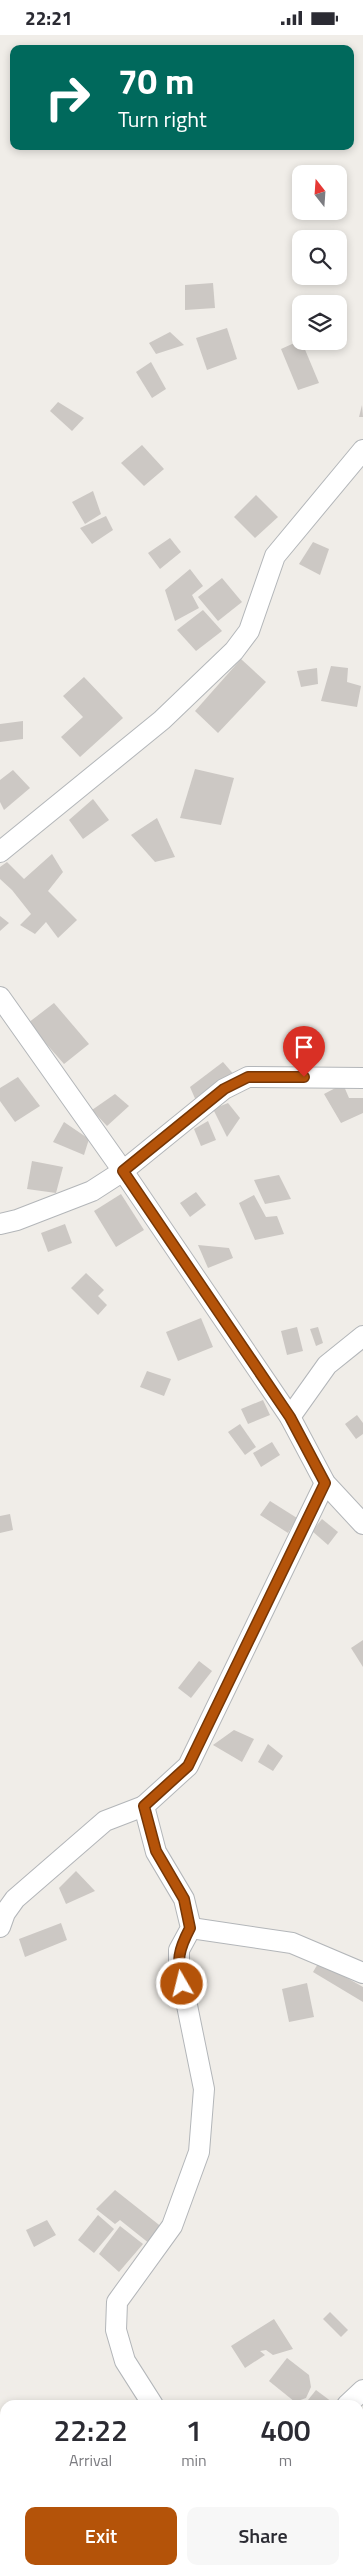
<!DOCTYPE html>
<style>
:root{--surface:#fff;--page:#f7f7f7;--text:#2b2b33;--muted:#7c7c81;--accent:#b45309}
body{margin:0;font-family:"Titillium Web",sans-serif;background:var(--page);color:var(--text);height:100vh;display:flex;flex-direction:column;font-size:19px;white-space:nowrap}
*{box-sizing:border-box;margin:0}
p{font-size:16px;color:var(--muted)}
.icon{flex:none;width:28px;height:28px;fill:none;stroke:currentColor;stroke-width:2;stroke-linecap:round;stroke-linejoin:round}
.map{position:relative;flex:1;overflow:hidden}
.details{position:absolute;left:0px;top:2365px;width:364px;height:175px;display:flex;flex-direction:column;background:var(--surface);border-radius:15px 15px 0 0;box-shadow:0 2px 8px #0003}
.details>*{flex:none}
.banner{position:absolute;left:10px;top:10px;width:344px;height:105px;border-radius:10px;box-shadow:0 2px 8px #0003;background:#00695c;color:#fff;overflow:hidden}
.needle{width:32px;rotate:343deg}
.controls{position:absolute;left:292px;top:130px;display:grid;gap:10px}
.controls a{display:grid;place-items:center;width:55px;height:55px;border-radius:10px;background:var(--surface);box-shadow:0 2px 8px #0003;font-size:25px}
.pin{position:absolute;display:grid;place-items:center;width:42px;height:42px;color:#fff;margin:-51px -21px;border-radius:50% 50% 50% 0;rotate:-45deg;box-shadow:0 0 5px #0007}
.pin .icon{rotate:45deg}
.me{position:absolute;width:55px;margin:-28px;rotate:352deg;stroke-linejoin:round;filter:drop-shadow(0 0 4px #0008)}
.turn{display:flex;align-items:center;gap:18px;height:105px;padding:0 25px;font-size:22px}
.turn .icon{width:65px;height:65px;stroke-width:2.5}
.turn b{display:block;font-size:35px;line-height:42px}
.eta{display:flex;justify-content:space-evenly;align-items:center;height:85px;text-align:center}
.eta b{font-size:30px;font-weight:600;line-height:35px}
.action{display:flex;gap:10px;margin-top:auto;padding:10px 25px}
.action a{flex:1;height:58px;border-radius:10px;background:var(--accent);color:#fff;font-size:20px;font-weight:600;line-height:58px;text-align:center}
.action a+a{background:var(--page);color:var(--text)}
.status{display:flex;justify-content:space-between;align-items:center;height:35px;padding:0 25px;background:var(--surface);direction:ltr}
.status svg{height:14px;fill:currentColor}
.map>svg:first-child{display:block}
</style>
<div class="status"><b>22:21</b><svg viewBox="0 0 49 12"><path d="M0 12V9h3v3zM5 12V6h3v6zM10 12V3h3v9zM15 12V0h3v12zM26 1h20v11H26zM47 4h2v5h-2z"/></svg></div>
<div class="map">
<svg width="363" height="2540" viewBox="0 0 363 2540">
<rect width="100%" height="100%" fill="#f0ede8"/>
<g fill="#ccc8c4">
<path d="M213,248L215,273L185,275V250Z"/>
<path d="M227,293L237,324L207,335L196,303Z"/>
<path d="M170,297L184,310L156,319L149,308Z"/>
<path d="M301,305L319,348L298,355L281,314Z"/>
<path d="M151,327L166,354L152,363L136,337Z"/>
<path d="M58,367L84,383L72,396L50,376Z"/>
<path d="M362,370L363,382H359Z"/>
<path d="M142,410L164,434L144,451L121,428Z"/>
<path d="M93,456L101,479L85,489L72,467Z"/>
<path d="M256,460L278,482L255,503L234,482Z"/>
<path d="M106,481L113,495L92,509L80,493Z"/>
<path d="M170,503L181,517L160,534L148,518Z"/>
<path d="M313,507L329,514L320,540L299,529Z"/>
<path d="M190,534L203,551L192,560L199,573L175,586L165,555Z"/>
<path d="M222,543L242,567L218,586L198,562Z"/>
<path d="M203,575L222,596L196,616L177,595Z"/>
<path d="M241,624L266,647L218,698L195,676Z"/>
<path d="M331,631L348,633L347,647L361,651L357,672L321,666Z"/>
<path d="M317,633L318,649L301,652L297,636Z"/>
<path d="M84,642L123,683L80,722L61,702L83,682L63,661Z"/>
<path d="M23,686V704L0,707V689Z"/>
<path d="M195,734L234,743L221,790L180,783Z"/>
<path d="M13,735L30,753L4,775L0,767V745Z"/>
<path d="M93,764L109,785L83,804L69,785Z"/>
<path d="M157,783L175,822L155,827L131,800Z"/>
<path d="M52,819L63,837L48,856L77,885L58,903L46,887L35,899L20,890L31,879L12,855L0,844V832L7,827L24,844Z"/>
<path d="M0,881L9,888L0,896Z"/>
<path d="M54,968L89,1009L64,1029L28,988Z"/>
<path d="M223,1027L236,1042L197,1068L190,1052Z"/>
<path d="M18,1042L40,1071L15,1087L0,1066V1053Z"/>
<path d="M343,1049L349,1063H363V1078L341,1088L324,1059Z"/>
<path d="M115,1059L129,1071L107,1091L92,1075Z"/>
<path d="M228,1068L240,1083L227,1102L213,1074Z"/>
<path d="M208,1086L216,1105L201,1111L194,1094Z"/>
<path d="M64,1087L89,1104L84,1120L53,1107Z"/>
<path d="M32,1126L63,1132L56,1158L27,1154Z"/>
<path d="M279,1140L291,1164L265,1169L254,1145Z"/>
<path d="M196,1157L206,1170L190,1182L180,1168Z"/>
<path d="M121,1159L144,1195L116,1212L94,1176Z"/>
<path d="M254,1160L266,1182L277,1181L284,1199L255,1205L239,1168Z"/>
<path d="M65,1189L72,1208L48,1217L41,1198Z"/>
<path d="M198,1210L229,1213L233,1223L208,1233Z"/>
<path d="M86,1238L104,1255L98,1261L107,1270L98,1280L71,1253Z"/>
<path d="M201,1283L213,1312L178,1326L166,1297Z"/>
<path d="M297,1292L303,1316L287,1320L281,1296Z"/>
<path d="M318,1292L323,1308L316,1311L310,1294Z"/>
<path d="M147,1336L171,1344L164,1361L140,1352Z"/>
<path d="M263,1365L270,1380L248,1389L241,1374Z"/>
<path d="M357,1380L363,1388V1399L356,1404L345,1389Z"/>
<path d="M240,1389L256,1412L245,1420L228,1397Z"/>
<path d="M272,1407L280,1420L261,1432L253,1418Z"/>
<path d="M270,1466L297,1483L288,1498L260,1480Z"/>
<path d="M10,1479L13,1495L0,1498V1481Z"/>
<path d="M322,1484L338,1497L328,1510L312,1496Z"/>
<path d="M363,1605V1632L351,1613Z"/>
<path d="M199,1626L212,1636L191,1663L178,1653Z"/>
<path d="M234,1695L254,1704L242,1727L213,1710Z"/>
<path d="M268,1709L283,1721L273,1736L258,1727Z"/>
<path d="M76,1836L95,1856L66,1869L59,1853Z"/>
<path d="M61,1888L67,1905L25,1922L19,1904Z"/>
<path d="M319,1927L363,1952V1967L313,1937Z"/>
<path d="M307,1948L314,1982L289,1987L282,1954Z"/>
<path d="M115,2155L163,2193L150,2209L120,2185L115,2189L96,2174Z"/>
<path d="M98,2180L114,2194L94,2218L78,2205Z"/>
<path d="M47,2185L56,2200L34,2212L26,2195Z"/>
<path d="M120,2191L143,2209L119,2237L99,2219Z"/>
<path d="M330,2277L348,2295L341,2302L323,2284Z"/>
<path d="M274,2284L293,2314L273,2320L266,2315L260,2316L265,2320L245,2333L231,2311Z"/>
<path d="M287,2323L309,2340L311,2352L306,2363L295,2367L269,2346Z"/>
<path d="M316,2355L332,2367L330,2370H304Z"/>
<path d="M363,2454V2469L359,2463V2457Z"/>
<path d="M13,2535H18L21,2540H5Z"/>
<path d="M151,2535H164L165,2540H152Z"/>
<path d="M181,2535H197L193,2540H177Z"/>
</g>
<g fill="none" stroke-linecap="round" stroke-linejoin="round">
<defs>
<g id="minor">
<path d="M0,817L162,685L234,616L249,596L275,521L363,415"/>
<path d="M0,962L123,1136L290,1382L325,1448L363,1489"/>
<path d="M0,1189L17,1185L92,1156L123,1136L224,1054L248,1042L363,1043"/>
<path d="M290,1382L327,1330L363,1301"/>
<path d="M0,1892L5,1878L15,1864L105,1786L144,1771"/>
<path d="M191,1893L292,1908L363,1938"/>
<path d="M153,2370L125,2326L116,2295L117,2267L172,2191L199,2117L204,2054L179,1931V1915L191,1893L184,1864L156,1817L144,1771L188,1731L325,1448"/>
<path d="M347,2370L363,2355"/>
<path d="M359,2399L363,2404"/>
<path d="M208,2540L214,2535"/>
</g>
</defs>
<use href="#minor" stroke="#b3b6b9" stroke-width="22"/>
<use href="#minor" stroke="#fff" stroke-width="20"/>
</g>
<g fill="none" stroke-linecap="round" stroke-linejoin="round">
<defs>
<path id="route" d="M182,1949C177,1924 178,1916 190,1893L184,1864L156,1816L144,1771L188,1731L325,1448L290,1382L123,1136L224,1054L248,1042H304"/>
</defs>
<use href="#route" stroke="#753606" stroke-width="12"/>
<use href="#route" stroke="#b45309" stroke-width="9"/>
</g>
</svg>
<div class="controls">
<a><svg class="needle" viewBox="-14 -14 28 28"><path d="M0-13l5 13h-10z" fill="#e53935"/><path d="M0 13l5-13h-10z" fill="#7c7c81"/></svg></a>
<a><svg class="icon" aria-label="search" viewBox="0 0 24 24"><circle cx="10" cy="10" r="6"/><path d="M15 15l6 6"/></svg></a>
<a><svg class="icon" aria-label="layers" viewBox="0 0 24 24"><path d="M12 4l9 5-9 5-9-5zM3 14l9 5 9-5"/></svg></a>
</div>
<div class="pin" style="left:304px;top:1042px;background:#d93025"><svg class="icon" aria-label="arrive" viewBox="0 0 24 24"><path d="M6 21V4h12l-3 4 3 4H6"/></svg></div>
<svg class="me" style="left:182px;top:1949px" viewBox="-20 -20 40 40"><circle r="17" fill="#b45309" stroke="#fff" stroke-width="3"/><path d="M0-11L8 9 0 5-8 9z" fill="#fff"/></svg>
<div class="banner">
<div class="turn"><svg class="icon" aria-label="right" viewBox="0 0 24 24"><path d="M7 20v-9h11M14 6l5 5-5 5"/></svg><div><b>70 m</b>Turn right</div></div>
</div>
<section class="details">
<div class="eta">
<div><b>22:22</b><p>Arrival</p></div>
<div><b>1</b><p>min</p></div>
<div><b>400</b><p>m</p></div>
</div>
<div class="action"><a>Exit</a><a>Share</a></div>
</section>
</div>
